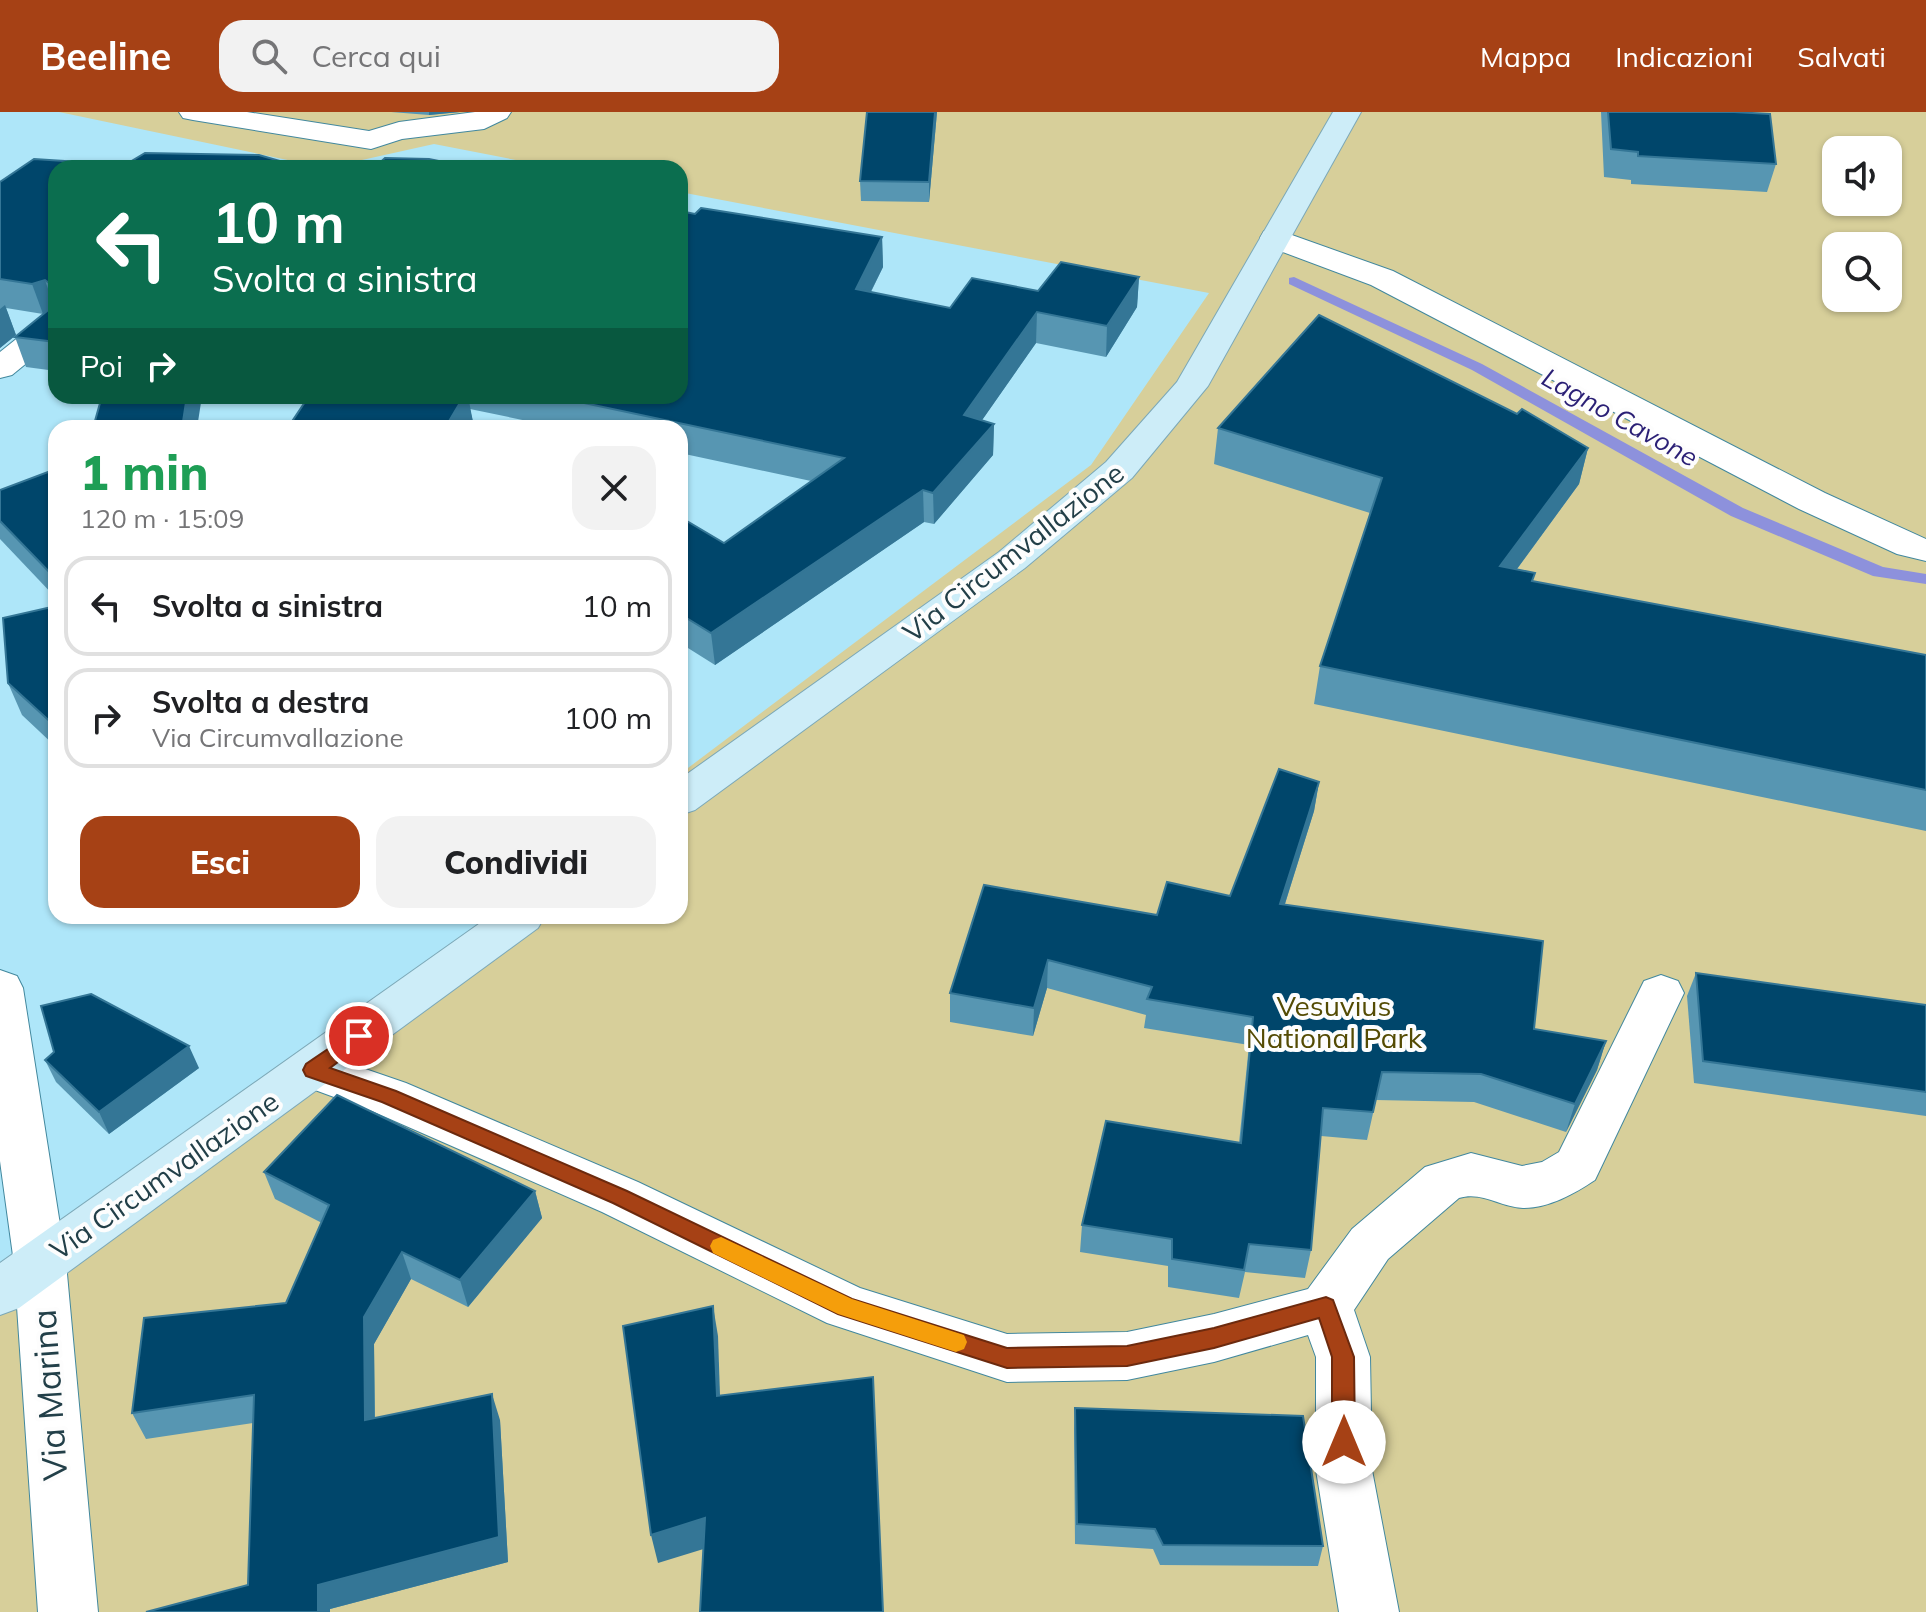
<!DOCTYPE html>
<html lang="it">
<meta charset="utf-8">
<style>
:root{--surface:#fff;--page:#f2f2f2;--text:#202124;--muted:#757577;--line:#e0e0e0;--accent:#a64115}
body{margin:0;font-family:Mulish,sans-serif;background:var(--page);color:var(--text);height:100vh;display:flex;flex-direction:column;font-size:30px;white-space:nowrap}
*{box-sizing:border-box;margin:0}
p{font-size:26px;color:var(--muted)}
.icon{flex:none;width:44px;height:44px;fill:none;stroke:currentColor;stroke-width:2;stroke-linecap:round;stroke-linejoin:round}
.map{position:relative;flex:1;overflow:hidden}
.panel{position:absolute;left:48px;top:308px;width:640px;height:504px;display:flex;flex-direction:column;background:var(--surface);border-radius:24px;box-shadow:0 2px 6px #0004}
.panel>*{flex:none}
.guide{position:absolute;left:48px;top:48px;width:640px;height:244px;border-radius:24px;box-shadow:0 2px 6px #0004;background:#0b6e4f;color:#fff;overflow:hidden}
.tools{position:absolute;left:1822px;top:24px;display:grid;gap:16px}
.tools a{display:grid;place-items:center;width:80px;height:80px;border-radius:16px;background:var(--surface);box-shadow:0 2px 6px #0004;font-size:40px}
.pin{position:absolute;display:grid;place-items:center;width:68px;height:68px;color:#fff;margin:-34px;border:4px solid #fff;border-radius:50%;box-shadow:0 2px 8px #0007}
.me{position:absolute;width:88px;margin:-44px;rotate:0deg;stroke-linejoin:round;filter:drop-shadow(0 0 6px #0008)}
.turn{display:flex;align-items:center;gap:28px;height:168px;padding:0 32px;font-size:36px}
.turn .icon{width:104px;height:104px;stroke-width:2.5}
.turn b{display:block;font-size:56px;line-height:68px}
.then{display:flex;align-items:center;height:76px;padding:0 32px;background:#0003;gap:16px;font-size:30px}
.round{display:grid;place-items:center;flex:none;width:84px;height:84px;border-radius:24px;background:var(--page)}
.head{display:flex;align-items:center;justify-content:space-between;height:136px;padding:0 32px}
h1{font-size:48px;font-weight:800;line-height:60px;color:#1e9e55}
.primary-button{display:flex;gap:16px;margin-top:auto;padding:16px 32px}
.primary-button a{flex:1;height:92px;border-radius:24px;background:var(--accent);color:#fff;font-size:32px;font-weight:800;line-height:92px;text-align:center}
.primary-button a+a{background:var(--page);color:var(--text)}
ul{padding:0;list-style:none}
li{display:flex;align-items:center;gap:24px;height:100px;margin:0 16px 12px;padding:0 16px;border:4px solid var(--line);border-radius:24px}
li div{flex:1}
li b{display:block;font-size:30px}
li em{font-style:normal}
header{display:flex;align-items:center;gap:48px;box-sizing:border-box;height:112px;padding:0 40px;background:var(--accent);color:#fff}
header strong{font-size:38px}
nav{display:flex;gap:44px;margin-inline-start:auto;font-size:28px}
.search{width:560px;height:72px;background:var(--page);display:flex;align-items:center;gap:20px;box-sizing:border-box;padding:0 28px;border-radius:24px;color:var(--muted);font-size:30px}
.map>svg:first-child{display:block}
</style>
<header>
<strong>Beeline</strong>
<div class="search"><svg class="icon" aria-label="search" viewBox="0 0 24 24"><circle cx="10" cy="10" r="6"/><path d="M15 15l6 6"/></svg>Cerca qui</div>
<nav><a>Mappa</a><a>Indicazioni</a><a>Salvati</a></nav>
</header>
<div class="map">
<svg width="1926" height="1500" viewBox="0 0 1926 1500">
<rect width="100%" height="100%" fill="#aee6f9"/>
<path fill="#d7cf9a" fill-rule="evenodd" d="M59,0H1926V1500H0V1160L491,804H680V662L1091,353L1209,181L680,80V56H557L434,32L326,56ZM1836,38H1888V90H1836ZM1836,134H1888V186H1836Z"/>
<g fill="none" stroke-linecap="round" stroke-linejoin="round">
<path fill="#8d91dc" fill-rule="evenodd" d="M1294,165L1482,252L1743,396L1883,455L1926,462V472L1873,464L1731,404L1472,258L1289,172V166Z"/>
<defs>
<g id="minor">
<path d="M179,0H247L369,19L399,10L475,0H511L507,6L484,17L402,27L371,37L193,8L183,6Z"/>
<path d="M1275,117L1393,159L1825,381L1926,427V449L1897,442L1799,397L1371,173L1264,133L1260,126L1264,119Z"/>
<path d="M56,201V227L12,263L0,266V240L45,204Z"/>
<path d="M0,858L17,864L23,876L66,1151L98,1500H38L14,1151L0,1049Z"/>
<path d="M1661,863L1678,869L1684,881L1595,1068C1574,1082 1549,1096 1523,1096C1500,1095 1482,1079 1459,1086L1388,1147L1354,1198L1370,1245L1372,1358L1399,1500H1339L1316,1358V1245L1308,1223L1214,1250L1127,1268L1007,1270L827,1211L602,1100L372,999L296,971L289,958L296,945L313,939L406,971L638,1070L860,1176L1007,1222L1127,1220L1214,1202L1308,1177L1352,1117L1425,1055L1471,1041L1522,1054L1542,1050L1559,1040L1644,869Z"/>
</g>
<g id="major">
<path d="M1333,0H1361L1208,274L1132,366L1025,456L695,698L680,703V667L999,440L1106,350L1177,270Z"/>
<path d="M490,804H545L538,816L19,1196L0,1203V1151Z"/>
</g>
</defs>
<use href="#minor" stroke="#42889e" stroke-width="2"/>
<use href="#major" stroke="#7ca8b7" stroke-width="2"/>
<use href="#minor" fill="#fff" fill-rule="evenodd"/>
<use href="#major" fill="#cdedf8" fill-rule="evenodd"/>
</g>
<g fill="#5796b2">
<path d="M391,0H460L429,3Z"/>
<path d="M937,0L929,90L861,89L860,69Z"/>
<path d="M1601,0H1734L1776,52L1767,80L1631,72V68L1604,65Z"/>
<path d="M56,56V259L26,255L15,225L43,202L6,196L16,223L0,236V70Z"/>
<path d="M695,102L882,125L883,155L871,180L950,196L1038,179L1139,165L1137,195L1106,245L1036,231L982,308L994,312L993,343L934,412L924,410L715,553L680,531V405L724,431L811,369L680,341V316H561L470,297L473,310L469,316H292L291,311L306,288L266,284H680Z"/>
<path d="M1517,302L1588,336L1579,372L1517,457L1533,470L1926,543V719L1314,592L1320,554L1370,401L1214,352L1218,316Z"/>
<path d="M56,357V486L0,427V378Z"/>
<path d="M56,494V635L22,603L8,571Z"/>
<path d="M1319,670L1314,699L1285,792L1534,917L1606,929L1597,958L1566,1020L1474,990L1376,988L1367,1028L1321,1024L1311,1138L1305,1166L1245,1160L1239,1186L1168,1175V1154L1080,1140L1082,1113L1239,1031L1249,933L1144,916L1146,903L1047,876L1033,924L950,910V881L1157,803L1230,784Z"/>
<path d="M1696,861L1926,893V1004L1694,971L1687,884Z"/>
<path d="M54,940L199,956L109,1022L56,970L45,948Z"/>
<path d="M264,1060L535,1079L542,1106L468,1195L411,1167L374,1232L375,1306L500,1308L508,1450L330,1497L248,1473L253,1311L146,1327L132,1301L286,1191L322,1111L275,1087Z"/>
<path d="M1075,1296L1323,1434L1318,1454L1160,1453L1153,1437L1075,1432L1074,1317Z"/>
</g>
<g fill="#347696">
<path d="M429,0H460L429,3Z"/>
<path d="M935,0H937L929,90V70Z"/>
<path d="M882,125L883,155L857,207L856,177Z"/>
<path d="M1139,165L1137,195L1106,245L1107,214Z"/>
<path d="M45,168L55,198L43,202L32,172Z"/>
<path d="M5,193L16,223L0,236V197Z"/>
<path d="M1037,200L1036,231L964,334V303Z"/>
<path d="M187,284H202L197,316H182Z"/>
<path d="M464,284H468L473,310L469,316H445Z"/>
<path d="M994,312L993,343L934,412L933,381Z"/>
<path d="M1588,336L1579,372L1492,491L1500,454Z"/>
<path d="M923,378L924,410L715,553L711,521Z"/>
<path d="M1319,670L1314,699L1276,820L1280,792Z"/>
<path d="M1048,848L1047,876L1033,924L1034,896Z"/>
<path d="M1606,929L1597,958L1566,1020L1575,992Z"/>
<path d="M189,934L199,956L109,1022L99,1000Z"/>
<path d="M535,1079L542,1106L468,1195L460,1168Z"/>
<path d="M402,1140L411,1167L374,1232L375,1334L365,1308L364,1205Z"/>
<path d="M713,1194L718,1224L721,1313L717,1284Z"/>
<path d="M492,1282L500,1308L508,1450L330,1497V1500H318V1473Z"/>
<path d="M705,1406L710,1435L658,1451L651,1423Z"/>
</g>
<g fill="#00466b" stroke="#347696" stroke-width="2">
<path d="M867,0H935L929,70L860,69Z"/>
<path d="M1608,0H1734L1770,2L1776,52L1638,44V40L1611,37Z"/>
<path d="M145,41L259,43L304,56H120Z"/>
<path d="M385,46L429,47L473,56H374Z"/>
<path d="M34,47L80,50L99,56H56V230L15,225L47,199L49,171L45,168L32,172L0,167V70Z"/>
<path d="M701,96L882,125L856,177L950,196L972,166L1038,179L1061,150L1139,165L1107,214L1037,200L964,303L994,312L933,381L923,378L711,521L680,502V405L724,431L844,346L551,284H680V99L695,102Z"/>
<path d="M1319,203L1517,302L1522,297L1588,336L1500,454L1535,461L1532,469L1926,543V678L1320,554L1382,366L1218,316Z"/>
<path d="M102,284H187L182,316H93Z"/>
<path d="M309,284H464L445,316H350L291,311Z"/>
<path d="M56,357V467L0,409V378Z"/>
<path d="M56,494V615L8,571L3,506Z"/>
<path d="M1279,657L1319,670L1280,792L1543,829L1534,917L1606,929L1575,992L1481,962L1382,960L1373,1000L1323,996L1311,1138L1249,1132L1244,1158L1172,1147V1127L1082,1113L1106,1009L1241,1031L1253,905L1147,887L1152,875L1048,848L1034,896L950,881L984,773L1157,803L1167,770L1230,784Z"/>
<path d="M1696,861L1926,893V980L1703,949Z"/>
<path d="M91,882L189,934L99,1000L45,948L54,940L41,894Z"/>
<path d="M337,983L535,1079L460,1168L402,1140L364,1205L365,1308L492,1282L499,1425L318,1473V1500H146L248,1473L254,1283L132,1301L144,1206L286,1191L329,1093L264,1060Z"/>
<path d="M713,1194L717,1284L873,1265L883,1500H700L705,1406L651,1423L623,1214Z"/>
<path d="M1075,1296L1303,1304L1323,1434L1163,1433L1155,1417L1077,1412Z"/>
</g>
<path fill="#a64115" stroke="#6c2a0e" stroke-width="2" d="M359,916L369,924L366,929L330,956L396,979L627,1079L852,1187L1007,1236L1127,1234L1214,1216L1326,1185L1333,1188L1354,1245L1355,1330L1352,1337L1344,1340L1336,1337L1332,1330V1245L1319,1206L1214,1236L1127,1254L1007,1256L838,1202L613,1091L382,990L306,964L303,958L306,952Z"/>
<path fill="#f59e0b" d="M721,1125L852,1187L964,1223L967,1230L964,1237L956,1240L838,1202L713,1141L710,1134L713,1128Z"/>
<g text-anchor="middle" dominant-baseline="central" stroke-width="8" stroke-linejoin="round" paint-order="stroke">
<g font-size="26" font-style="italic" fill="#2a1f75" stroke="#fdfdfd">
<text transform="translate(1620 305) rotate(29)">Lagno Cavone</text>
</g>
<g font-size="28" fill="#223f48" stroke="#fdfdfd">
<text transform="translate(1013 440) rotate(-38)">Via Circumvallazione</text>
<text transform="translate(164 1063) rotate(-35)">Via Circumvallazione</text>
</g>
<g font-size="28" fill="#544b03" stroke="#fdfdfd">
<text x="1334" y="893">Vesuvius<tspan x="1334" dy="32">National Park</tspan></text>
</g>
<g font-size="34" fill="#223f48" stroke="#fdfdfd">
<text transform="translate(49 1283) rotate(-94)">Via Marina</text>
</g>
</g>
</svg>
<div class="tools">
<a><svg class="icon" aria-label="sound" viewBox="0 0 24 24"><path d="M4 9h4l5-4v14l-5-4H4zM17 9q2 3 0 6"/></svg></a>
<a><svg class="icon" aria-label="search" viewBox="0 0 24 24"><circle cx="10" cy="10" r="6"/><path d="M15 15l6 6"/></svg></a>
</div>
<div class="pin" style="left:359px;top:924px;background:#d93025"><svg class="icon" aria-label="arrive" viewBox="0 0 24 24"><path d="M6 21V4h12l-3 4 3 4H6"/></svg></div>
<svg class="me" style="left:1344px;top:1330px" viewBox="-20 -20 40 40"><circle r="19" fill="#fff"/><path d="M0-13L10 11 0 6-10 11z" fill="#a64115"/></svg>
<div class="guide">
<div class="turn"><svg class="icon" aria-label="left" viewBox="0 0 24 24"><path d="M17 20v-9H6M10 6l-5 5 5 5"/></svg><div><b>10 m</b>Svolta a sinistra</div></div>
<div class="then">Poi<svg class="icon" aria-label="right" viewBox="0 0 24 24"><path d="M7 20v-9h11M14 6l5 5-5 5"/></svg></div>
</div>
<section class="panel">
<div class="head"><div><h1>1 min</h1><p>120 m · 15:09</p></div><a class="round"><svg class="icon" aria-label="close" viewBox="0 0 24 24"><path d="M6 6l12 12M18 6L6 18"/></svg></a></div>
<ul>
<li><svg class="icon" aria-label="left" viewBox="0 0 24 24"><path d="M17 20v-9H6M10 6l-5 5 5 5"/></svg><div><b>Svolta a sinistra</b></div><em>10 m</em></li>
<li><svg class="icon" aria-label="right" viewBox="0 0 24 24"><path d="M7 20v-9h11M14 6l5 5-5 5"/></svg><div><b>Svolta a destra</b><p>Via Circumvallazione</p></div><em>100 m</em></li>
</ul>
<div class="primary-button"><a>Esci</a><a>Condividi</a></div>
</section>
</div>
